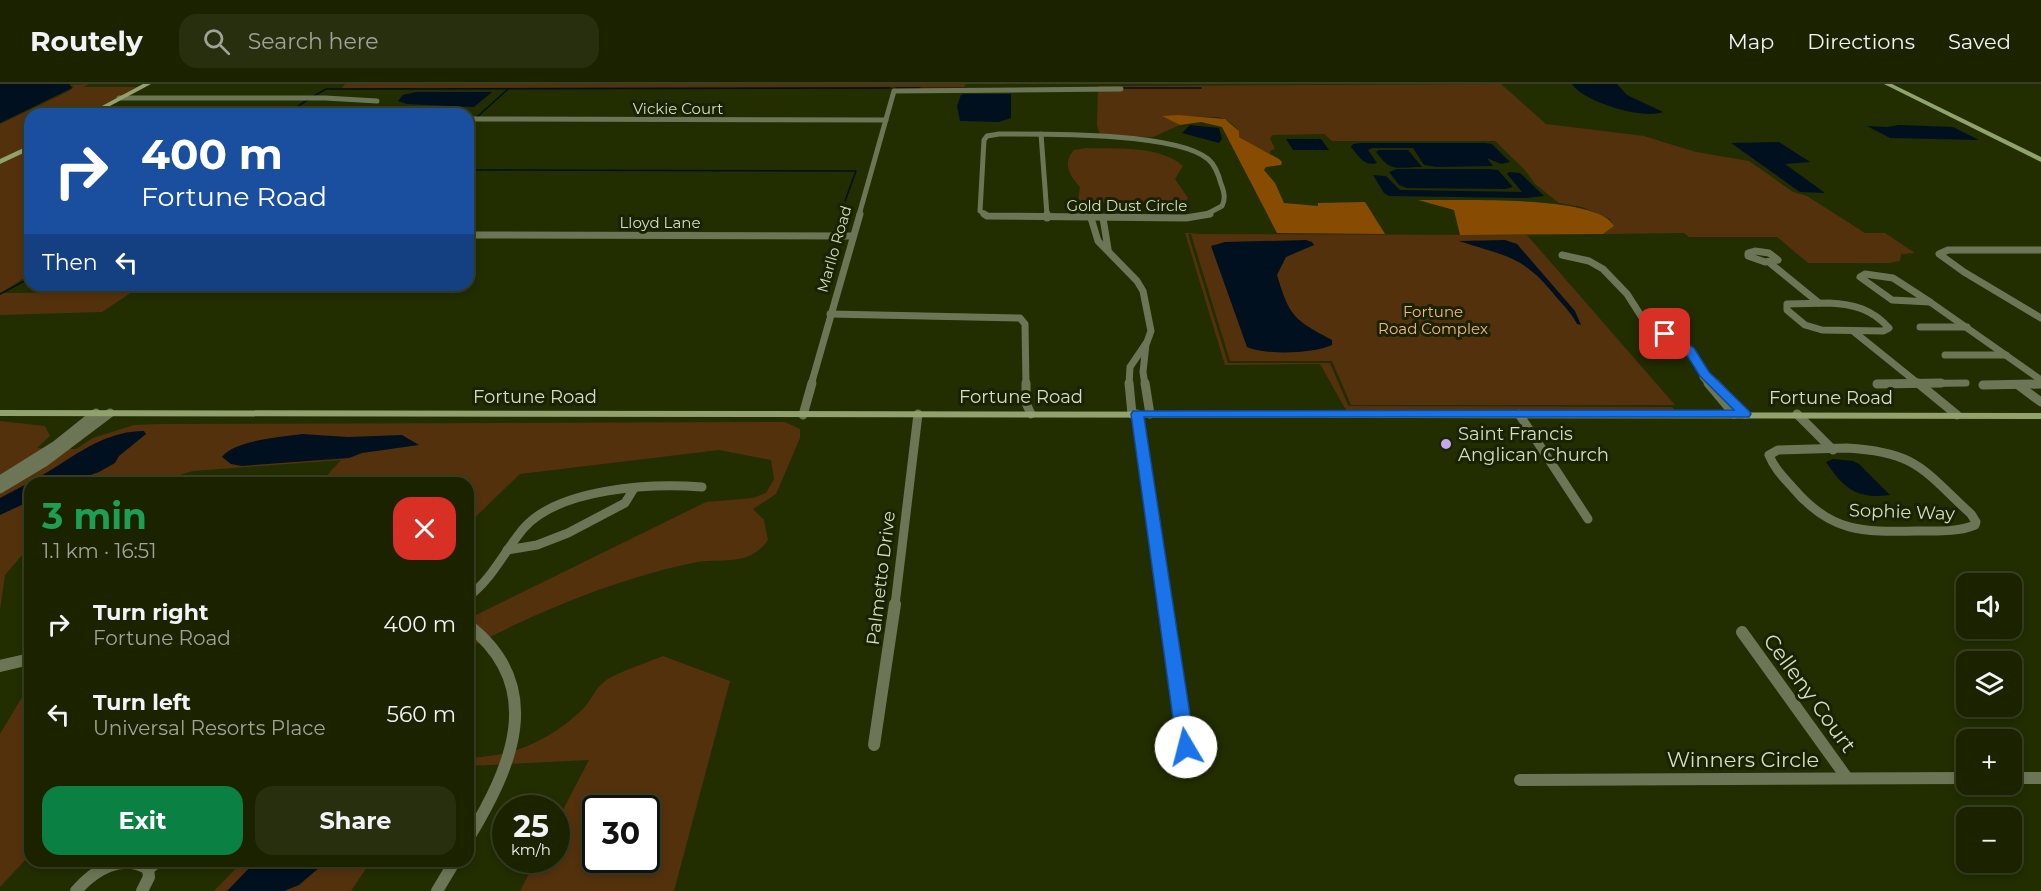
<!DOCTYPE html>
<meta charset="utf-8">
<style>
:root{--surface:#1a2200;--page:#272f0f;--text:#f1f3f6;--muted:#9fa499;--line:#383f22;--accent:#0b8043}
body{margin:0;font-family:Montserrat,sans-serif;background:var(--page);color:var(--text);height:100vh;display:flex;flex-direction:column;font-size:22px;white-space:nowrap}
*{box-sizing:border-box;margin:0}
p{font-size:20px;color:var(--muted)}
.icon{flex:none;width:33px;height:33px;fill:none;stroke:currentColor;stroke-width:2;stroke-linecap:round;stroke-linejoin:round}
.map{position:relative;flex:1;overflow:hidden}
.side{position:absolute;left:24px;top:393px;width:450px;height:390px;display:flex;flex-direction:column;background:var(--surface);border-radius:18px;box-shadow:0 3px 9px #0003,0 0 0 2px var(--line)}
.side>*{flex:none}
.banner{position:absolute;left:24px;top:24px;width:450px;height:183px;border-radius:18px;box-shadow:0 3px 9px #0003,0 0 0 2px var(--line);background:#1a4fa0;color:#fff;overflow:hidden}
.buttons{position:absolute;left:1956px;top:489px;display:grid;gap:12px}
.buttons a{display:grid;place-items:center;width:66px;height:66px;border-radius:12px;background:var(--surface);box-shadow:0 3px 9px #0003,0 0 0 2px var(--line);font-size:30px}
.speed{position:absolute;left:492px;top:711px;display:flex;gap:12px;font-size:30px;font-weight:700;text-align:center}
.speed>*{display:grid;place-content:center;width:78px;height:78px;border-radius:50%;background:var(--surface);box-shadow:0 3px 9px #0003,0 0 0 2px var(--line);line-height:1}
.speed small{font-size:15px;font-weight:400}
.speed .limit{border:3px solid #111;border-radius:9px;background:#fff;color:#111}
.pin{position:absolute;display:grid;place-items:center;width:51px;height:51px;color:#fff;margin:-26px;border-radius:12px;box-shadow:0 3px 9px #0006}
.me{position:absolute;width:66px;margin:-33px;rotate:352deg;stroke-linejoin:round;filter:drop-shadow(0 0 4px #0008)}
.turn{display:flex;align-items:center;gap:21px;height:126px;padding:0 18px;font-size:27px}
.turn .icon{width:78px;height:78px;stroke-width:2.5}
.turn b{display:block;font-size:42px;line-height:51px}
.then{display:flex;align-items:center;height:57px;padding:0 18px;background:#0003;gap:12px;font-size:22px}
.round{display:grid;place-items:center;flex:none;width:63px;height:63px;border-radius:18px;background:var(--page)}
.headline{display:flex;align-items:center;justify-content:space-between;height:102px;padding:0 18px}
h1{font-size:36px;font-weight:700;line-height:45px;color:#1e9e55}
.action{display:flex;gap:12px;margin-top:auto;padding:12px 18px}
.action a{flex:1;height:69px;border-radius:18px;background:var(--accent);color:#fff;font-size:24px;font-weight:700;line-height:69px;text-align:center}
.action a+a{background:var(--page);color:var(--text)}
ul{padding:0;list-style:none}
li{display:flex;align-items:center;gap:18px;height:90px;padding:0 18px}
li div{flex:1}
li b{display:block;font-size:22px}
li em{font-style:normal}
header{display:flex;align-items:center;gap:36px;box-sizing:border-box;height:84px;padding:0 30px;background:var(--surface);border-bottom:2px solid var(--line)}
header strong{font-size:28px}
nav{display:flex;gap:33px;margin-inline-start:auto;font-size:21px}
.search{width:420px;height:54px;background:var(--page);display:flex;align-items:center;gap:15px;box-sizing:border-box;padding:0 21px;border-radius:18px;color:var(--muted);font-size:22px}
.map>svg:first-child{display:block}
</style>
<header>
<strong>Routely</strong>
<div class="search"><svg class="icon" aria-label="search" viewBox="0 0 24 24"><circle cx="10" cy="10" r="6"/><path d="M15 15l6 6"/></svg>Search here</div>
<nav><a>Map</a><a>Directions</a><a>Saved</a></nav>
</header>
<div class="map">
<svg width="2041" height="807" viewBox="0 0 2041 807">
<rect width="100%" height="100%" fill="#222d00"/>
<g fill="#54310d" fill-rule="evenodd">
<path d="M89,0L83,3H138L88,30H30V61L0,77V40L69,7L74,3L70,1Z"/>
<path d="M345,0H966L964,3L342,4Z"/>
<path d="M1501,0L1546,40L1644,52L1696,68L1749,77L1793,108L1807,112L1865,149H1885L1915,169L1901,170L1900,177L1889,179H1808L1777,153H1689L1684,149L1603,150L1614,142L1610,135L1582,123L1559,119L1535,100L1525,86L1495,57H1332L1324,50L1273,51L1270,54L1275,65L1270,67V70L1239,53V47C1233,40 1228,35 1218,33L1163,32L1180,41L1153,53L1100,52L1097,41L1098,2Z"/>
<path d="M99,27H289L284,30H93Z"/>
<path d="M30,64V190L1,209L132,208L102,228L0,231V80Z"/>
<path d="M1086,64C1115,65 1160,61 1183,82L1175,95L1188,114L1185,119H1081L1078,116L1080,103C1070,92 1062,79 1074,66Z"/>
<path d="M1185,149H1200L1188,150L1228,279H1330L1348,321L1351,322L1672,323L1676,328H1347L1320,280L1225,281Z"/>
<path d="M1191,150L1527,151L1675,321H1351L1332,277H1230Z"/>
<path d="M0,337L45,342L50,352L37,364L76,365L93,354L134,341L161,340L785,338L800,345V354L776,410L753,425L764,436L768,456C748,484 721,473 692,479C617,495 544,525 476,560L468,554V529L474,532L706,418L753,414L766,409L774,395L771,376L719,366L520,390L468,440V399H320L341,376L193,387L154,399H30V462L5,491L0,526Z"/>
<path d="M663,572L730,597L674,807H520L536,776H556L557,737L589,676L468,682V674C513,672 547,658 581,627C590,619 594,606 604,598C614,589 649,578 663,572ZM596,724H646V776H596Z"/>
<path d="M30,600V771L0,803V650Z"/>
<path d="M243,777H371L351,807H214Z"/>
</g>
<g fill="#874c02">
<path d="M1178,31L1225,35L1239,47V53L1279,75L1282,78L1281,81L1266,83L1264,86L1275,99L1284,119L1318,122V119L1365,118L1385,150L1277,149L1222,43L1201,38L1180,41L1162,32Z"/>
<path d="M1418,116C1455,117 1598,110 1614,142L1603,150L1460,151L1454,126Z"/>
</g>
<g fill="#00101f">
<path d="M0,0H69L72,4L0,39Z"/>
<path d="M1572,0H1617L1627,11L1663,28C1644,36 1583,18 1572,0Z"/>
<path d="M416,8H492L474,23L407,20L398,17L403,11Z"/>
<path d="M964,10H1011V34L999,38L960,37L957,22L961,11Z"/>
<path d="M1190,41L1219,44L1222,55L1219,59L1182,49Z"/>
<path d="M1899,41L1953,43L1979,56L1890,54L1867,42L1887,43Z"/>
<path d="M1286,55H1321L1329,66H1293Z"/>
<path d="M1779,58L1810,78L1785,80L1825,109L1800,108L1731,59Z"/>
<path d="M1361,59H1485L1492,60L1510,78L1501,80L1487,74L1493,82L1437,83L1424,81L1413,64H1372L1368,66L1377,79C1364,83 1359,72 1351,63L1353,60Z"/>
<path d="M1379,66H1408L1422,83C1397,83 1391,89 1376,68Z"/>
<path d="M1397,85H1489L1498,86L1513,103L1505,105L1407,104L1399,101L1389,88Z"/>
<path d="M1509,88L1520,89L1544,112L1526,114L1389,112L1384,109L1373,91L1386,92L1400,106L1522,108L1507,90Z"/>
<path d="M1306,156L1312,158L1314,161L1286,173L1277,191C1290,234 1294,235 1332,256V261C1313,270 1265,271 1247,263L1211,162L1225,158Z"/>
<path d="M1505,156L1517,160L1575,227L1581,241L1577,240C1572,230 1565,223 1557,214C1523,171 1507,173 1459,157Z"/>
<path d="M144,347L146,350L119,372L115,379L99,388L68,399H30V417L0,431V414C21,403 42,392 62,379C87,363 112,347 144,347Z"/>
<path d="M302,350L348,353L402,351L419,361L362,369L349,374L242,382L231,380L222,373C234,356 282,353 302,350Z"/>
<path d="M1833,375L1853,377L1859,380L1890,411C1858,416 1843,404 1826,378Z"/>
<path d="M256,777H327L299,801L284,807H227Z"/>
</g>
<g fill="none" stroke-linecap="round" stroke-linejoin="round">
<g stroke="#00101f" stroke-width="1.5">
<path d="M896,4H920"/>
<path d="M1121,4H1201"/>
<path d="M314,12L326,5L890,4"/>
<path d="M286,30L309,15"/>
<path d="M477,33L508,5"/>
<path d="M468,86L856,87L845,117"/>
<path d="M0,210L30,194"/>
</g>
<g stroke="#6c7656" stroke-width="5">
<path d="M119,14H325L377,17"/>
<path d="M470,35L886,36"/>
<path d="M1041,50L1047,131"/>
<path d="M859,131L894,7L1121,5"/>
<path d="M986,131L980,127L984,56L987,52L999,50C1044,50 1176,48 1208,75C1215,81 1219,92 1221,100C1224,107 1226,115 1222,122L1205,131"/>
</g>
<g stroke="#6c7656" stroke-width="7">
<path d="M984,130L987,132L1186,134L1210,130"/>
<path d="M1047,130V134"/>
<path d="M1091,134L1098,157L1137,197L1143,207L1151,247L1147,258L1130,283L1129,301"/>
<path d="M1103,134L1108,165"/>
<path d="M468,151L851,152"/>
<path d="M2041,166H1948L1939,170L1964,188L2041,234"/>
<path d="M1755,167L1769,169L1778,176L1765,178L1748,172V169Z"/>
<path d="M1562,171L1589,177L1603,185L1627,210L1643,235L1690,266L1704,290L1703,293L1710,301"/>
<path d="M1770,179L1819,219"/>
<path d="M1865,190L1893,194L1930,218L1892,216L1860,193Z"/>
<path d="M1930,218L2041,296"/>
<path d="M1829,219C1853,220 1872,225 1889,244L1883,247L1822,246L1805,241L1787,226V220Z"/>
<path d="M830,230L1020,234L1025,240L1026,301"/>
<path d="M1920,243H1967"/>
<path d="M1853,247L1920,301"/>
<path d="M1945,271H2006"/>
<path d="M1709,293L1717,301"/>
<path d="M1877,300L1966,299"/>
<path d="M811,301L860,130"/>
<path d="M1145,301L1143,288L1146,260"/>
<path d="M1996,301L2041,300"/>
</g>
<g stroke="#6c7656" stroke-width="9">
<path d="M1026,299V319L1031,330"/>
<path d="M1129,299L1132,330"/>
<path d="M1145,299L1150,330"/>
<path d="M1708,299L1734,330"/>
<path d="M1715,299L1745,330"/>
<path d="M1918,299L1957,331"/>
<path d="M1877,300L1941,299"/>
<path d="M1983,301L2041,300"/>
<path d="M2018,301L2041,318"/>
<path d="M1137,330L1165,521"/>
<path d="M1519,330L1588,435"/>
<path d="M1797,330L1833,366"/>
<path d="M803,331L812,299"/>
<path d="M1847,364C1917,368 1923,386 1971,430L1976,438L1975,441C1958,448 1939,447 1921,447C1864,448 1832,450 1793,404C1784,394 1774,384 1769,371L1778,366Z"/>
<path d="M0,396L56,361L96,329"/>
<path d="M0,405L45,378L110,329"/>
<path d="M507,466L537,461L568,449L625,419L633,406"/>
<path d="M468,513C492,495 504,468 523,445C558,404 651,399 702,403"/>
<path d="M895,521L918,330"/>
</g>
<g stroke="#6c7656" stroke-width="12">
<path d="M1165,520L1186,662"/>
<path d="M468,541C548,603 511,684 468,755"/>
<path d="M1742,548L1847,694"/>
<path d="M0,582L30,575"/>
<path d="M874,661L895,520"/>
<path d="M2012,694H2041"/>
<path d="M1520,696L1966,694"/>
<path d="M148,785L159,777"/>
<path d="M76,807C94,786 122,769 148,785L149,793L142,807"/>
<path d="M437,807L455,777"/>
</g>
<g fill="#92a26e" fill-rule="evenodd">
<path d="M143,0H151L95,30H87Z"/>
<path d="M1884,0H1892L2041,73V78Z"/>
<path d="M30,61V66L0,80V75Z"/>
<path d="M0,326L2041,329V335L0,332Z"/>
</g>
</g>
<path fill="#1a73e8" stroke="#114b97" stroke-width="1.5" d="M1665,246L1694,264L1709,288L1749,327L1751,330L1749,333H1144L1195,663L1193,667L1186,669L1180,667L1177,663L1131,330L1133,327L1734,326L1700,292L1685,268L1661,252V247Z"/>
<circle fill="#c4a7f1" stroke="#1a2204" stroke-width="2" cx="1446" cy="360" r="6"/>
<g text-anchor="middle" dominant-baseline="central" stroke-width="6" stroke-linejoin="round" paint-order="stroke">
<g font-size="15" fill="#d5dfc0" stroke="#1a2204">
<text x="678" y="24">Vickie Court</text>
<text x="1127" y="121">Gold Dust Circle</text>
<text x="660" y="138">Lloyd Lane</text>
<text transform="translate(834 165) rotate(-74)">Marllo Road</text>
</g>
<g font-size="15" fill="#fab679" stroke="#1a2204">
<text x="1433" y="227">Fortune<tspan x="1433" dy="17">Road Complex</tspan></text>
</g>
<g font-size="18" fill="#d5dfc0" stroke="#1a2204">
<text x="535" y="313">Fortune Road</text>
<text x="1021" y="313">Fortune Road</text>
<text x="1831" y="314">Fortune Road</text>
<text transform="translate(1902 428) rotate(2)">Sophie Way</text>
<text transform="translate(881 494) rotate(-83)">Palmetto Drive</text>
</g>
<g font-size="18" fill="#d5dfc0" stroke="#1a2204" text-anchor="start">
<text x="1458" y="350">Saint Francis<tspan x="1458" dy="21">Anglican Church</tspan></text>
</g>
<g font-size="21" fill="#d5dfc0" stroke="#1a2204">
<text transform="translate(1810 609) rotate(54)">Celleny Court</text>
<text x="1743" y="675">Winners Circle</text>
</g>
</g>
</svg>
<div class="buttons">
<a><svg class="icon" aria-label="sound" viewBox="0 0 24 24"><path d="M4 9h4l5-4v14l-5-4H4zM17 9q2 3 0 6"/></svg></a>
<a><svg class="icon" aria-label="layers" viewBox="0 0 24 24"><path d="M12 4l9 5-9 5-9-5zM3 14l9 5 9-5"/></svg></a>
<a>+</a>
<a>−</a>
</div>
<div class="speed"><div>25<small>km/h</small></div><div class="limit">30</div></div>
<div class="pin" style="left:1665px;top:250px;background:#d93025"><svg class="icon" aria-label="arrive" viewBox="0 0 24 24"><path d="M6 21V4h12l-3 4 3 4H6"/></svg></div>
<svg class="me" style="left:1186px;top:663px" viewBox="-20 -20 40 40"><circle r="19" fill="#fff"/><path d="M0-13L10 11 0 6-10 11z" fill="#1a73e8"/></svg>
<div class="banner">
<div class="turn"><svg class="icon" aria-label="right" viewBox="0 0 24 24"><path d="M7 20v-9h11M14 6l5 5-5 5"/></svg><div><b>400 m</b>Fortune Road</div></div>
<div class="then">Then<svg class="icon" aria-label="left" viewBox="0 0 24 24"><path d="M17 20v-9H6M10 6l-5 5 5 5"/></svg></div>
</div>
<section class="side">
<div class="headline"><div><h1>3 min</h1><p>1.1 km · 16:51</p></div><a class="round" style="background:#d93025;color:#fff"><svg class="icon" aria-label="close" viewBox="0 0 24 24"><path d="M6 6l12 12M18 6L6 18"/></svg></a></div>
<ul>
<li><svg class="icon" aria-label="right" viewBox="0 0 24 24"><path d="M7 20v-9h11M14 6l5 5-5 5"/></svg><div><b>Turn right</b><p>Fortune Road</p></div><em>400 m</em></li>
<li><svg class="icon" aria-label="left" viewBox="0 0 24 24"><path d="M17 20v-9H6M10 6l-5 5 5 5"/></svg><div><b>Turn left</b><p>Universal Resorts Place</p></div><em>560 m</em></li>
</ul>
<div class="action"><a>Exit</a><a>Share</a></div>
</section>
</div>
